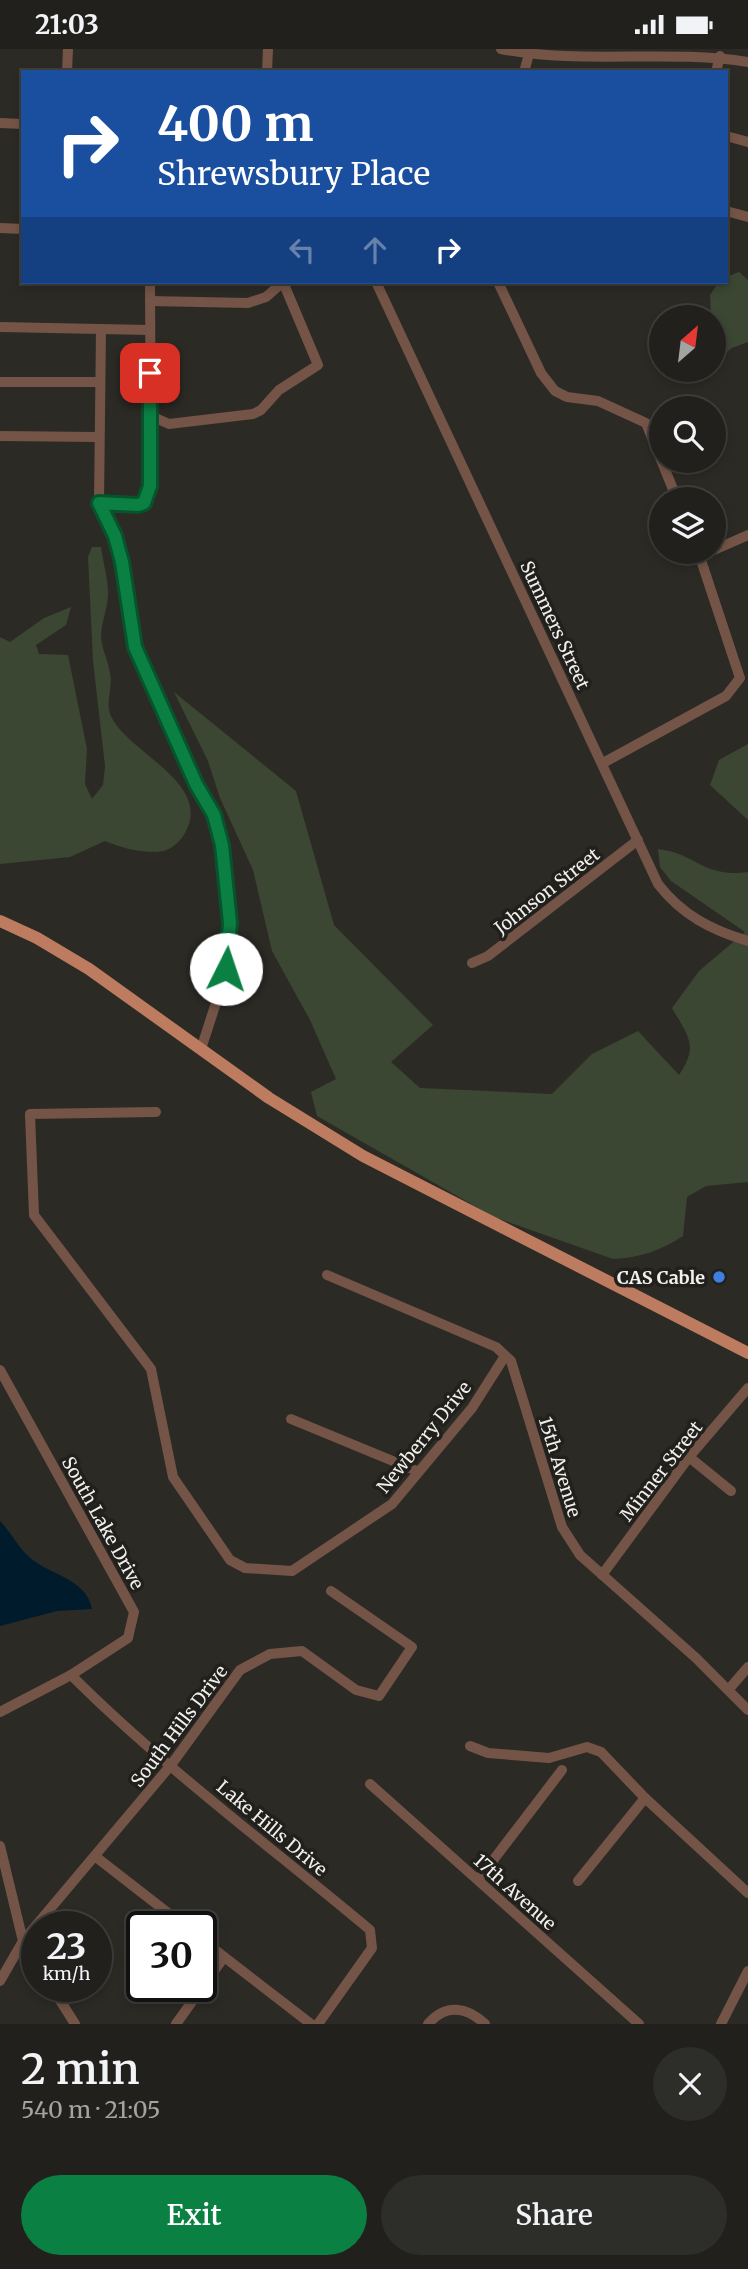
<!DOCTYPE html>
<meta charset="utf-8">
<style>
:root{--surface:#21201c;--page:#2d2d29;--text:#f1f3f6;--muted:#a2a3a3;--line:#3e3e3b;--accent:#0b8043}
body{margin:0;font-family:Merriweather,serif;background:var(--page);color:var(--text);height:100vh;display:flex;flex-direction:column;font-size:26px;white-space:nowrap}
*{box-sizing:border-box;margin:0}
p{font-size:23px;color:var(--muted)}
.icon{flex:none;width:38px;height:38px;fill:none;stroke:currentColor;stroke-width:2;stroke-linecap:round;stroke-linejoin:round}
.map{position:relative;height:1975px;overflow:hidden}
.panel{display:flex;flex-direction:column;background:var(--surface);flex:1}
.panel>*{flex:none}
.hud{position:absolute;left:21px;top:21px;width:707px;height:214px;border-radius:0px;box-shadow:0 4px 10px #0003,0 0 0 2px var(--line);background:#1a4fa0;color:#fff;overflow:hidden}
.needle{width:46px;rotate:28deg}
.fabs{position:absolute;left:649px;top:256px;display:grid;gap:14px}
.fabs a{display:grid;place-items:center;width:77px;height:77px;border-radius:50%;background:var(--surface);box-shadow:0 4px 10px #0003,0 0 0 2px var(--line);font-size:35px}
.speed{position:absolute;left:21px;top:1862px;display:flex;gap:14px;font-size:35px;font-weight:700;text-align:center}
.speed>*{display:grid;place-content:center;width:91px;height:91px;border-radius:50%;background:var(--surface);box-shadow:0 4px 10px #0003,0 0 0 2px var(--line);line-height:1}
.speed small{font-size:18px;font-weight:400}
.speed .limit{border:4px solid #111;border-radius:10px;background:#fff;color:#111}
.pin{position:absolute;display:grid;place-items:center;width:60px;height:60px;color:#fff;margin:-30px;border-radius:14px;box-shadow:0 4px 10px #0006}
.me{position:absolute;width:77px;margin:-38px;rotate:4deg;stroke-linejoin:round;filter:drop-shadow(0 0 5px #0008)}
.turn{display:flex;align-items:center;gap:24px;height:147px;padding:0 21px;font-size:32px}
.turn .icon{width:91px;height:91px;stroke-width:2.5}
.turn b{display:block;font-size:49px;line-height:60px}
.lanes{display:flex;align-items:center;height:66px;padding:0 21px;background:#0003;justify-content:center;gap:35px;direction:ltr}
.lanes .off{opacity:.35}
.round{display:grid;place-items:center;flex:none;width:74px;height:74px;border-radius:37px;background:var(--page)}
.head{display:flex;align-items:center;justify-content:space-between;height:119px;padding:0 21px}
h1{font-size:42px;font-weight:600;line-height:52px}
.cta{display:flex;gap:14px;margin-top:auto;padding:14px 21px}
.cta a{flex:1;height:80px;border-radius:42px;background:var(--accent);color:#fff;font-size:28px;font-weight:600;line-height:80px;text-align:center}
.cta a+a{background:var(--page);color:var(--text)}
.status{display:flex;justify-content:space-between;align-items:center;height:49px;padding:0 35px;background:var(--surface);direction:ltr}
.status svg{height:19px;fill:currentColor}
.map>svg:first-child{display:block}
</style>
<div class="status"><b>21:03</b><svg viewBox="0 0 49 12"><path d="M0 12V9h3v3zM5 12V6h3v6zM10 12V3h3v9zM15 12V0h3v12zM26 1h20v11H26zM47 4h2v5h-2z"/></svg></div>
<div class="map">
<svg width="748" height="1975" viewBox="0 0 748 1975">
<rect width="100%" height="100%" fill="#2c2a25"/>
<g fill="#3b4732">
<path d="M739,223L748,231V293L732,299L714,313V268H711L710,246L719,233H726V228Z"/>
<path d="M92,498H101C103,513 108,530 108,545C108,559 101,573 101,588C102,601 108,611 110,624C113,636 107,649 109,661C117,700 215,731 185,784C179,794 169,803 156,803C136,803 123,799 105,792L70,808L0,815V588L10,593L44,569L71,558L66,576L36,596L39,605L68,606L87,700L85,735L92,750L103,736L105,717L93,612L88,508Z"/>
<path d="M174,643L296,742L334,876L433,976L391,1013L420,1039L552,1045L592,1005L638,982L679,1026C699,997 688,987 672,959L699,922L745,883L671,832L660,818L658,800C698,805 702,829 748,823V1133L706,1137L687,1148L683,1187C662,1201 639,1209 613,1210L494,1168L317,1067L311,1043L336,1030L310,971L272,902L253,821L220,749L208,712Z"/>
<path d="M748,695V771L710,736L719,711Z"/>
</g>
<path fill="#001b2c" d="M0,1472C10,1482 17,1496 27,1506C47,1526 86,1528 92,1560L57,1562L0,1577Z"/>
<g fill="none" stroke-linecap="round" stroke-linejoin="round">
<g stroke="#745446" stroke-width="10">
<path d="M501,0C583,16 667,0 748,13"/>
<path d="M67,23L68,0"/>
<path d="M267,23L268,0"/>
<path d="M524,23L529,5"/>
<path d="M716,23L720,7"/>
<path d="M0,74L23,75"/>
<path d="M726,87L748,93"/>
<path d="M726,162L748,168"/>
<path d="M0,179L23,180"/>
<path d="M376,233L658,835C682,866 711,881 748,892"/>
<path d="M498,233L541,324L555,342L567,348L598,352L646,374L677,450"/>
<path d="M150,252L248,254L266,248L283,233"/>
<path d="M0,278L150,281"/>
<path d="M101,280L99,454L115,487L122,513L135,598L196,735L214,766L227,833L230,874L227,920L201,1000"/>
<path d="M0,333H99"/>
<path d="M151,367L169,375L253,365L261,361L279,341L318,316L283,233"/>
<path d="M0,387L98,388"/>
<path d="M99,454L138,456L144,454L151,437L150,233"/>
<path d="M714,501L748,486"/>
<path d="M603,714L726,647L740,629L698,502"/>
<path d="M472,914L488,907L638,791"/>
<path d="M156,1063L30,1065L34,1166L151,1320L173,1428L230,1511L245,1519L292,1522L392,1455L472,1359L505,1307"/>
<path d="M327,1226L496,1298L511,1312L562,1478L580,1506L696,1609L748,1661"/>
<path d="M0,1321L134,1563L128,1589L71,1626L0,1663"/>
<path d="M291,1370L417,1422"/>
<path d="M689,1408L731,1442"/>
<path d="M602,1526L689,1408L748,1339"/>
<path d="M71,1626C162,1717 271,1798 370,1881L372,1899L318,1975"/>
<path d="M729,1640L748,1618"/>
<path d="M470,1697L488,1704L549,1709L587,1698L601,1703L645,1749L748,1844"/>
<path d="M370,1735L639,1975"/>
<path d="M0,1797L23,1892L37,1914"/>
<path d="M96,1808L186,1878"/>
<path d="M478,1831L562,1721"/>
<path d="M578,1832L645,1749"/>
<path d="M201,1890L311,1975"/>
<path d="M0,1932L23,1892L171,1716L240,1621L270,1605L302,1602L356,1641L379,1647L412,1598L331,1542"/>
<path d="M51,1937L75,1975"/>
<path d="M176,1975L224,1908"/>
<path d="M428,1975C446,1954 467,1958 485,1975"/>
<path d="M721,1975L748,1922"/>
</g>
<path stroke="#bd7c5f" stroke-width="12" d="M0,872L37,889L89,920L269,1049L363,1107L748,1304"/>
</g>
<g fill="none" stroke-linecap="round" stroke-linejoin="round">
<defs>
<path id="route" d="M150,324V437L144,454L138,456L99,454L115,487L122,513L135,598L196,735L214,766L222,796L230,874L226,920"/>
</defs>
<use href="#route" stroke="#07532c" stroke-width="18"/>
<use href="#route" stroke="#0b8043" stroke-width="12"/>
</g>
<circle fill="#3f7fe0" stroke="#22201c" stroke-width="2.5" cx="719" cy="1228" r="7"/>
<g text-anchor="middle" dominant-baseline="central" stroke-width="7" stroke-linejoin="round" paint-order="stroke">
<g font-size="18" fill="#f1f0ec" stroke="#22201c">
<text transform="translate(555 576) rotate(65)">Summers Street</text>
<text transform="translate(547 842) rotate(-38)">Johnson Street</text>
<text transform="translate(424 1388) rotate(-51)">Newberry Drive</text>
<text transform="translate(560 1418) rotate(73)">15th Avenue</text>
<text transform="translate(661 1422) rotate(-52)">Minner Street</text>
<text transform="translate(103 1474) rotate(61)">South Lake Drive</text>
<text transform="translate(179 1677) rotate(-53)">South Hills Drive</text>
<text transform="translate(272 1779) rotate(40)">Lake Hills Drive</text>
<text transform="translate(515 1843) rotate(42)">17th Avenue</text>
</g>
<g font-size="18" font-weight="bold" fill="#f1f0ec" stroke="#22201c" text-anchor="end">
<text x="705" y="1228">CAS Cable</text>
</g>
</g>
</svg>
<div class="fabs">
<a><svg class="needle" viewBox="-14 -14 28 28"><path d="M0-13l5 13h-10z" fill="#e53935"/><path d="M0 13l5-13h-10z" fill="#a2a3a3"/></svg></a>
<a><svg class="icon" aria-label="search" viewBox="0 0 24 24"><circle cx="10" cy="10" r="6"/><path d="M15 15l6 6"/></svg></a>
<a><svg class="icon" aria-label="layers" viewBox="0 0 24 24"><path d="M12 4l9 5-9 5-9-5zM3 14l9 5 9-5"/></svg></a>
</div>
<div class="speed"><div>23<small>km/h</small></div><div class="limit">30</div></div>
<div class="pin" style="left:150px;top:324px;background:#d93025"><svg class="icon" aria-label="arrive" viewBox="0 0 24 24"><path d="M6 21V4h12l-3 4 3 4H6"/></svg></div>
<svg class="me" style="left:226px;top:920px" viewBox="-20 -20 40 40"><circle r="19" fill="#fff"/><path d="M0-13L10 11 0 6-10 11z" fill="#0b8043"/></svg>
<div class="hud">
<div class="turn"><svg class="icon" aria-label="right" viewBox="0 0 24 24"><path d="M7 20v-9h11M14 6l5 5-5 5"/></svg><div><b>400 m</b>Shrewsbury Place</div></div>
<div class="lanes"><svg class="icon off" aria-label="left" viewBox="0 0 24 24"><path d="M17 20v-9H6M10 6l-5 5 5 5"/></svg><svg class="icon off" aria-label="ahead" viewBox="0 0 24 24"><path d="M12 20V5M6 11l6-6 6 6"/></svg><svg class="icon" aria-label="right" viewBox="0 0 24 24"><path d="M7 20v-9h11M14 6l5 5-5 5"/></svg></div>
</div>
</div>
<section class="panel">
<div class="head"><div><h1>2 min</h1><p>540 m · 21:05</p></div><a class="round"><svg class="icon" aria-label="close" viewBox="0 0 24 24"><path d="M6 6l12 12M18 6L6 18"/></svg></a></div>
<div class="cta"><a>Exit</a><a>Share</a></div>
</section>
